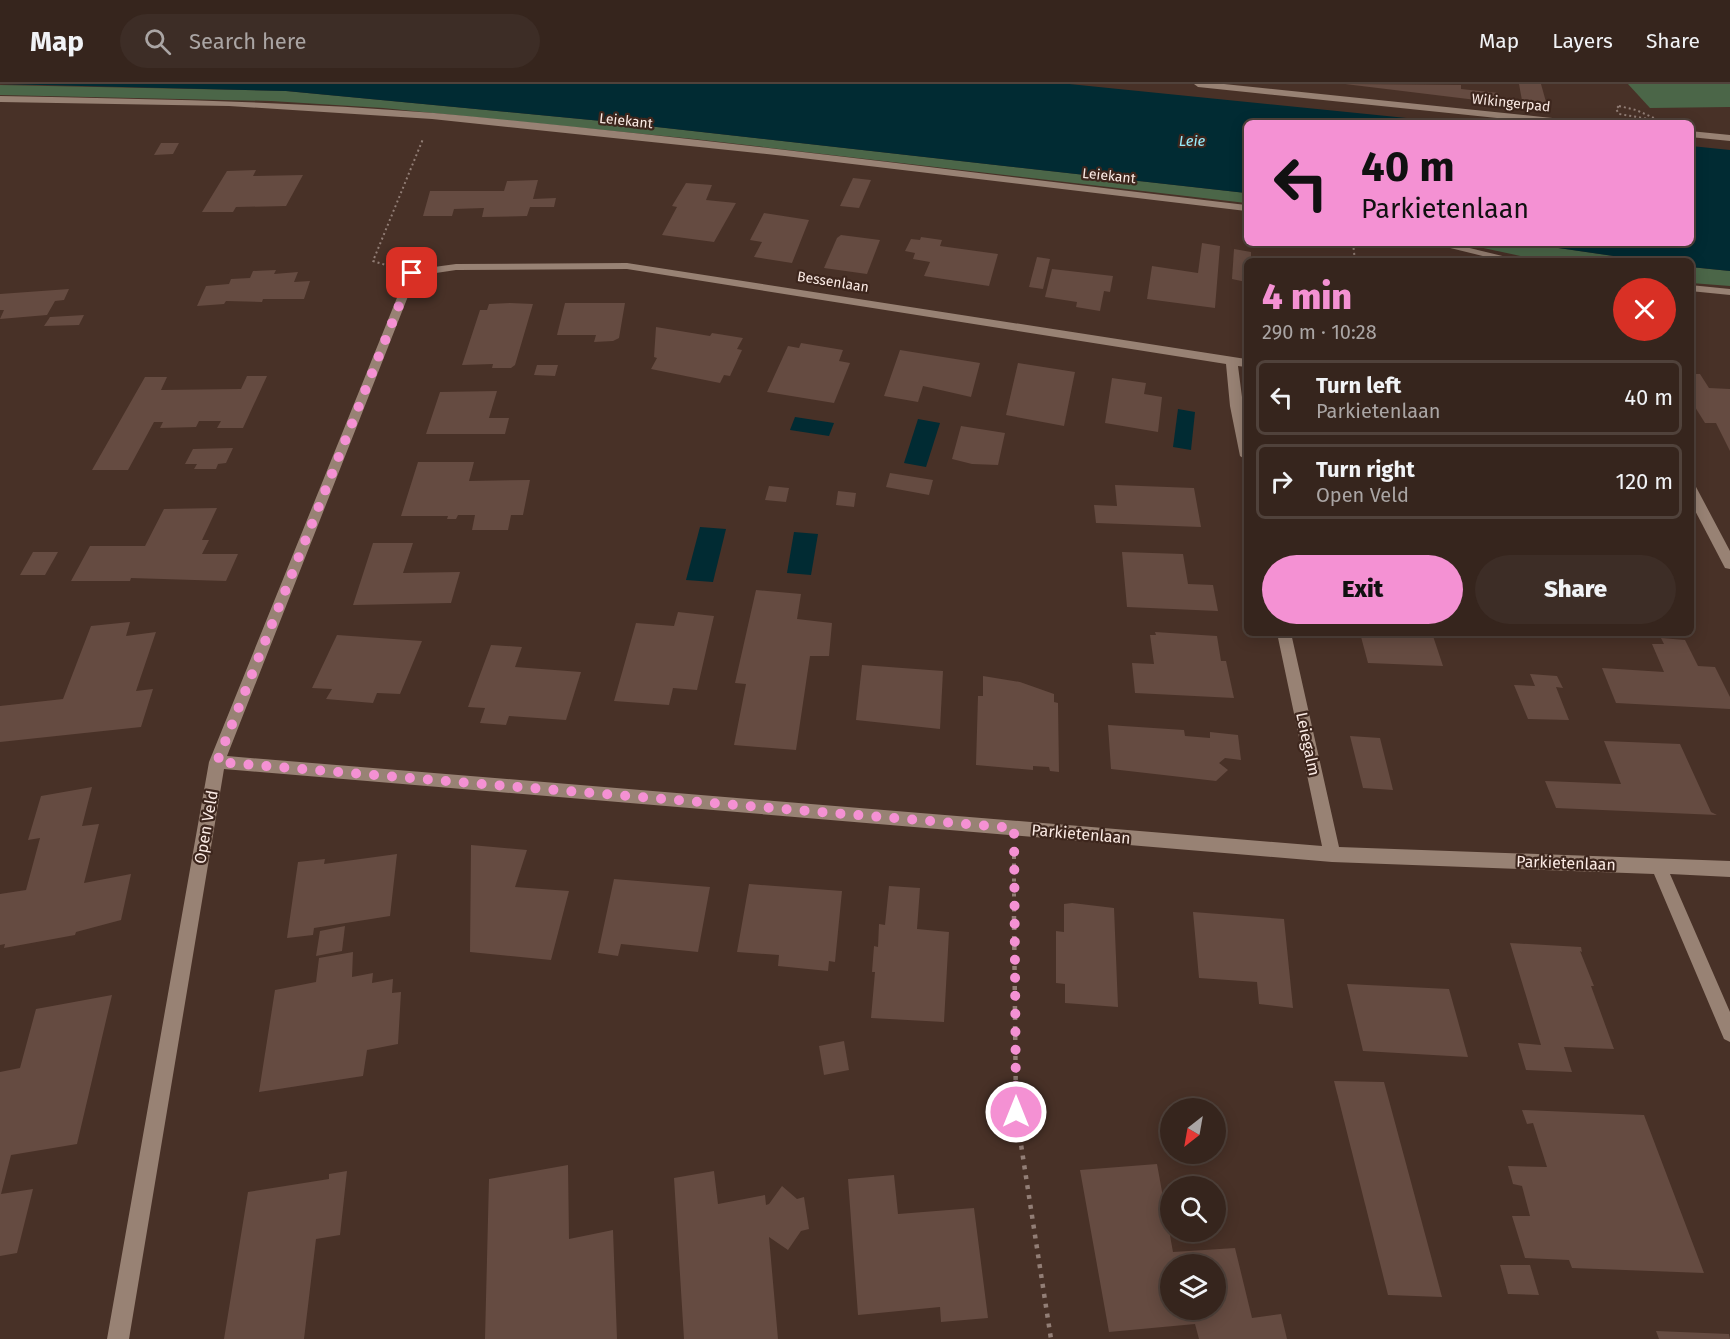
<!DOCTYPE html>
<meta charset="utf-8">
<style>
:root{--surface:#36251d;--page:#3d2d26;--text:#f1f3f6;--muted:#aaa5a4;--line:#50423b;--accent:#f491d3}
body{margin:0;font-family:"Fira Sans",sans-serif;background:var(--page);color:var(--text);height:100vh;display:flex;flex-direction:column;font-size:22px;white-space:nowrap}
*{box-sizing:border-box;margin:0}
p{font-size:20px;color:var(--muted)}
.icon{flex:none;width:33px;height:33px;fill:none;stroke:currentColor;stroke-width:2;stroke-linecap:round;stroke-linejoin:round}
.map{position:relative;flex:1;overflow:hidden}
.sheet{position:absolute;left:1244px;top:174px;width:450px;height:378px;display:flex;flex-direction:column;background:var(--surface);border-radius:9px;box-shadow:0 3px 15px #0003,0 0 0 2px var(--line)}
.sheet>*{flex:none}
.banner{position:absolute;left:1244px;top:36px;width:450px;height:126px;border-radius:9px;box-shadow:0 3px 15px #0003,0 0 0 2px var(--line);background:#f491d3;color:#111;overflow:hidden}
.needle{width:39px;rotate:211deg}
.fabs{position:absolute;left:1160px;top:1014px;display:grid;gap:12px}
.fabs a{display:grid;place-items:center;width:66px;height:66px;border-radius:50%;background:var(--surface);box-shadow:0 3px 15px #0003,0 0 0 2px var(--line);font-size:30px}
.pin{position:absolute;display:grid;place-items:center;width:51px;height:51px;color:#fff;margin:-26px;border-radius:12px;box-shadow:0 3px 9px #0006}
.me{position:absolute;width:66px;margin:-33px;rotate:0deg;stroke-linejoin:round;filter:drop-shadow(0 0 4px #0008)}
.turn{display:flex;align-items:center;gap:21px;height:126px;padding:0 18px;font-size:27px}
.turn .icon{width:78px;height:78px;stroke-width:2.5}
.turn b{display:block;font-size:42px;line-height:51px}
.round{display:grid;place-items:center;flex:none;width:63px;height:63px;border-radius:32px;background:var(--page)}
.summary{display:flex;align-items:center;justify-content:space-between;height:102px;padding:0 18px}
h1{font-size:36px;font-weight:800;line-height:45px;color:var(--accent)}
.button{display:flex;gap:12px;margin-top:auto;padding:12px 18px}
.button a{flex:1;height:69px;border-radius:36px;background:var(--accent);color:#111;font-size:24px;font-weight:800;line-height:69px;text-align:center}
.button a+a{background:var(--page);color:var(--text)}
ul{padding:0;list-style:none}
li{display:flex;align-items:center;gap:18px;height:75px;margin:0 12px 9px;padding:0 6px;border:3px solid var(--line);border-radius:9px}
li div{flex:1}
li b{display:block;font-size:22px}
li em{font-style:normal}
header{display:flex;align-items:center;gap:36px;box-sizing:border-box;height:84px;padding:0 30px;background:var(--surface);border-bottom:2px solid var(--line)}
header strong{font-size:28px}
nav{display:flex;gap:33px;margin-inline-start:auto;font-size:21px}
.search{width:420px;height:54px;background:var(--page);display:flex;align-items:center;gap:15px;box-sizing:border-box;padding:0 21px;border-radius:33px;color:var(--muted);font-size:22px}
.map>svg:first-child{display:block}
</style>
<header>
<strong>Map</strong>
<div class="search"><svg class="icon" aria-label="search" viewBox="0 0 24 24"><circle cx="10" cy="10" r="6"/><path d="M15 15l6 6"/></svg>Search here</div>
<nav><a>Map</a><a>Layers</a><a>Share</a></nav>
</header>
<div class="map">
<svg width="1730" height="1255" viewBox="0 0 1730 1255">
<rect width="100%" height="100%" fill="#483127"/>
<g fill="#4b6648">
<path d="M1628,0H1730V23L1650,24Z"/>
<path d="M0,1L286,7L612,38L1246,109V119L694,55L383,24L271,17L0,11Z"/>
<path d="M1460,159H1524L1648,177H1544Z"/>
<path d="M1690,183L1730,187V202L1691,199Z"/>
</g>
<g fill="#012b33">
<path d="M0,0H1069L1456,39H1246V109L612,38L286,7Z"/>
<path d="M1691,62L1730,66V187L1691,183L1690,177H1648L1524,159H1690Z"/>
<path d="M1178,325L1195,328L1191,366L1173,363Z"/>
<path d="M795,333L834,339L829,352L790,346Z"/>
<path d="M918,335L940,339L926,383L904,379Z"/>
<path d="M700,443L726,445L713,498L686,496Z"/>
<path d="M794,448L818,450L811,491L787,489Z"/>
</g>
<g fill="#654b41" fill-rule="evenodd">
<path d="M1345,0L1461,1V5L1499,9L1501,19Z"/>
<path d="M1519,0H1541L1548,25L1523,22Z"/>
<path d="M161,59H179L173,70L154,71Z"/>
<path d="M256,86L253,92L303,91L286,122L236,123L233,128H202L227,87Z"/>
<path d="M853,94L871,96L859,124L840,122Z"/>
<path d="M538,96L533,115L556,114L554,123H530L527,132L482,133L484,124L454,125L452,132H423L430,107H504L507,97Z"/>
<path d="M686,99L712,101L706,116L736,119L714,158L662,151L677,123L672,122Z"/>
<path d="M764,129L809,136L792,179L754,173L762,158L750,156Z"/>
<path d="M841,151L880,156L867,190L824,184L837,154Z"/>
<path d="M921,153L942,156L940,162L998,170L989,202L924,192L930,178L913,175L915,169L905,167L911,155L920,156Z"/>
<path d="M1202,159L1220,162L1215,224L1147,215L1152,182L1198,189Z"/>
<path d="M1234,165L1251,168V177H1246V198L1232,195Z"/>
<path d="M1037,173L1050,175L1043,205L1029,203Z"/>
<path d="M1052,185L1113,192L1110,208L1104,207L1100,227L1076,223L1077,218L1045,213Z"/>
<path d="M276,186L274,190L298,188L294,198L310,197L304,215H263L262,218L226,217L224,220L197,222L206,202L229,200L231,195L250,194L253,187Z"/>
<path d="M69,205L64,216L55,217L47,231L0,235L4,226H0V210Z"/>
<path d="M510,219L533,220L515,281L511,284H492L493,280L462,281L480,226H487L489,220Z"/>
<path d="M565,219H625L619,254L613,257L594,258L596,251H557Z"/>
<path d="M84,231L79,241L44,242L50,233Z"/>
<path d="M656,243L710,252L712,249L743,254L737,265L742,266L730,292L724,291L720,299L651,285L657,274L654,273Z"/>
<path d="M801,259L843,266L839,277L850,279L834,319L767,308L788,262L799,264Z"/>
<path d="M900,266L980,279L971,313L923,302L918,318L884,312Z"/>
<path d="M1018,279L1075,288L1064,342L1006,331Z"/>
<path d="M537,281H558L555,292L534,291Z"/>
<path d="M1690,290H1700L1709,304L1730,305V367L1716,339H1705L1690,315Z"/>
<path d="M247,292H267L243,344H217L221,337H199L196,343L160,344L163,338H154L128,386H92L145,293H167L161,306L241,305Z"/>
<path d="M1112,294L1146,299L1144,310L1162,313L1158,348L1105,339Z"/>
<path d="M497,307L489,334H509L505,350H426L440,308Z"/>
<path d="M961,342L1005,349L998,381L972,380L952,375Z"/>
<path d="M233,364L226,379L218,380L216,385H194L197,380H185L193,365Z"/>
<path d="M418,378H474L469,397L530,396L523,431H511L508,446H472L475,431H458L456,435H447L448,432H401Z"/>
<path d="M890,389L933,396L929,411L886,403Z"/>
<path d="M1115,401L1194,404L1201,443L1096,439L1094,421L1117,422Z"/>
<path d="M769,402L789,404L786,418L765,416Z"/>
<path d="M838,407L856,409L854,423L836,421Z"/>
<path d="M217,424L202,456H209L202,470H238L226,497L131,494L130,497H71L90,462H145L164,425Z"/>
<path d="M373,459H413L403,489L460,488L451,519L353,521Z"/>
<path d="M33,468H58L45,491H20Z"/>
<path d="M1122,468L1183,470L1188,500L1213,501L1218,527L1127,523Z"/>
<path d="M756,506L801,510L797,535L832,539L829,572H810L796,666L734,661L746,600L735,599Z"/>
<path d="M678,528L714,532L697,606L673,604L669,621L614,617L636,539L674,542Z"/>
<path d="M130,538L126,552L156,548L136,607L153,605L141,643L0,658V622L63,615L91,542Z"/>
<path d="M1155,548L1217,552L1221,577H1226L1234,614L1135,609L1132,579L1154,580L1150,551H1156Z"/>
<path d="M1360,549H1432L1443,582L1368,579Z"/>
<path d="M337,551L422,557L400,610L377,609L373,619L326,615L332,605L312,604Z"/>
<path d="M1661,554L1685,556L1698,582L1715,583L1730,613V625L1616,619L1602,584L1664,588L1652,560H1664Z"/>
<path d="M491,561L522,563L515,583L581,588L566,636L509,632L506,641L480,639L485,624L468,623Z"/>
<path d="M862,581L943,587L940,645L856,636Z"/>
<path d="M1530,590L1557,592L1563,604L1556,603L1569,636L1528,635L1514,601L1535,602Z"/>
<path d="M983,592L1020,598L1054,610V618L1058,619L1059,688L1050,687L1049,683L1033,682V686L976,681L978,612H983Z"/>
<path d="M1108,641L1184,646L1185,652L1210,654V648L1238,651L1241,676L1225,674L1219,679L1228,686L1216,697L1111,685Z"/>
<path d="M1350,652L1380,654L1393,706L1363,704Z"/>
<path d="M1604,657L1680,660L1711,728L1717,731L1556,724L1545,697L1621,700Z"/>
<path d="M92,703L82,742L99,740L84,799L131,790L121,836L76,848L75,851L4,864L5,860L0,861V810L26,806L40,754L28,756L41,712Z"/>
<path d="M471,761L527,766L515,803L569,807L551,876L470,868Z"/>
<path d="M397,770L390,832L314,844L313,851L287,854L298,778L325,775L324,780Z"/>
<path d="M614,795L710,803L698,868L621,860L618,872L598,869Z"/>
<path d="M749,800L842,807L835,878L829,877L828,887L778,882L779,871L737,868Z"/>
<path d="M889,802L920,804L917,845L949,848L944,938L871,934L875,888H872L874,862L878,863L879,840L885,841Z"/>
<path d="M1072,819L1114,824L1118,923L1065,919V900L1056,899V847L1064,848V820Z"/>
<path d="M1193,828L1284,835L1293,924L1259,920L1257,898L1199,894Z"/>
<path d="M345,842L342,867L316,872L320,847Z"/>
<path d="M1510,859L1581,863L1582,868L1580,867L1594,902H1591L1614,965L1564,963L1572,988L1526,986L1518,959L1541,961Z"/>
<path d="M353,868L352,893L373,889L372,899L393,895L392,909L401,908L398,960L367,966L363,992L259,1008L275,906L316,898L319,874Z"/>
<path d="M1347,900L1449,905L1468,973L1363,967Z"/>
<path d="M112,911L77,1060L11,1071L1,1110L33,1105L17,1169L0,1172V988L20,984L36,925Z"/>
<path d="M844,957L849,986L824,991L819,962Z"/>
<path d="M1334,997L1384,998L1442,1213L1388,1211Z"/>
<path d="M1522,1026L1644,1031L1704,1189L1572,1184L1569,1176L1525,1174L1512,1132H1530L1522,1102L1513,1100L1508,1082L1547,1083L1533,1039L1527,1040Z"/>
<path d="M1157,1080L1173,1168L1235,1164L1252,1234L1281,1230L1287,1255H1199L1195,1240L1109,1248L1080,1086ZM1170,1180H1215V1226H1170Z"/>
<path d="M568,1081L569,1155L613,1146L617,1255H485L489,1095Z"/>
<path d="M347,1087L340,1151L316,1155L304,1255H224L248,1108L329,1095V1090Z"/>
<path d="M714,1087L718,1120L765,1111L766,1121L769,1120L782,1102L797,1115L804,1113L809,1145L801,1147L788,1166L769,1153L778,1255H684L674,1094Z"/>
<path d="M894,1091L898,1130L974,1124L988,1234L941,1238L940,1223L858,1231L848,1095Z"/>
<path d="M1500,1181H1530L1539,1211L1508,1210Z"/>
<path d="M1656,1247L1729,1250L1730,1255H1659Z"/>
</g>
<g fill="none" stroke-linecap="round" stroke-linejoin="round">
<g stroke="#927e76" stroke-width="2" stroke-dasharray="2 3" stroke-linecap="butt">
<path d="M1619,22L1636,26L1661,37L1619,30L1616,25Z"/>
<path d="M1661,37L1672,38"/>
<path d="M1353,159L1355,177"/>
<path d="M389,182L373,177L423,55"/>
</g>
<path stroke="#927e76" stroke-width="4" stroke-dasharray="3 4.5" stroke-linecap="butt" d="M1014,772V834"/>
<path stroke="#927e76" stroke-width="4.5" stroke-dasharray="4 6" stroke-linecap="butt" d="M1014,832L1016,1028L1051,1255"/>
<g fill="#988274" fill-rule="evenodd">
<path d="M1194,0H1224L1571,36L1576,39H1545L1198,3Z"/>
<path d="M0,12C145,15 289,17 434,29C705,54 975,89 1246,121V127L785,72L432,35L229,22L0,18Z"/>
<path d="M1690,47L1730,51V57L1690,53Z"/>
<path d="M1430,159H1449L1523,177H1503Z"/>
<path d="M627,179L1246,275V283L1238,282L1246,344V376L1240,372L1230,322L1226,280L627,185L456,186L416,192L227,672L1322,762L1277,549H1291L1339,763L1730,777V793L1670,790L1730,928V958L1724,955L1654,790L1332,778L224,685L129,1255H107L209,678L407,189L412,186L456,180Z"/>
<path d="M1690,201L1730,205V211L1690,207Z"/>
<path d="M1690,400L1695,401L1730,467V485L1725,484L1690,417Z"/>
</g>
</g>
<g fill="none" stroke-linecap="round" stroke-linejoin="round">
<path stroke="#f491d3" stroke-width="10" stroke-dasharray="0 18" d="M412,189L217,678L1014,744L1016,1028"/>
</g>
<g text-anchor="middle" dominant-baseline="central" stroke-width="4.5" stroke-linejoin="round" paint-order="stroke">
<g font-size="14" fill="#faeae4" stroke="#3d261d">
<text transform="translate(1511 19) rotate(6)">Wikingerpad</text>
<text transform="translate(626 37) rotate(6)">Leiekant</text>
<text transform="translate(1109 92) rotate(6)">Leiekant</text>
<text transform="translate(833 198) rotate(9)">Bessenlaan</text>
</g>
<g font-size="15" font-style="italic" fill="#97ebfc" stroke="#3d261d">
<text x="1192" y="57">Leie</text>
</g>
<g font-size="16" fill="#faeae4" stroke="#3d261d">
<text transform="translate(1308 660) rotate(78)">Leiegalm</text>
<text transform="translate(206 743) rotate(-80)">Open Veld</text>
<text transform="translate(1081 750) rotate(5)">Parkietenlaan</text>
<text transform="translate(1566 779) rotate(2)">Parkietenlaan</text>
</g>
</g>
</svg>
<div class="fabs">
<a><svg class="needle" viewBox="-14 -14 28 28"><path d="M0-13l5 13h-10z" fill="#e53935"/><path d="M0 13l5-13h-10z" fill="#aaa5a4"/></svg></a>
<a><svg class="icon" aria-label="search" viewBox="0 0 24 24"><circle cx="10" cy="10" r="6"/><path d="M15 15l6 6"/></svg></a>
<a><svg class="icon" aria-label="layers" viewBox="0 0 24 24"><path d="M12 4l9 5-9 5-9-5zM3 14l9 5 9-5"/></svg></a>
</div>
<div class="pin" style="left:412px;top:189px;background:#d93025"><svg class="icon" aria-label="arrive" viewBox="0 0 24 24"><path d="M6 21V4h12l-3 4 3 4H6"/></svg></div>
<svg class="me" style="left:1016px;top:1028px" viewBox="-20 -20 40 40"><circle r="17" fill="#f491d3" stroke="#fff" stroke-width="3"/><path d="M0-11L8 9 0 5-8 9z" fill="#fff"/></svg>
<div class="banner">
<div class="turn"><svg class="icon" aria-label="left" viewBox="0 0 24 24"><path d="M17 20v-9H6M10 6l-5 5 5 5"/></svg><div><b>40 m</b>Parkietenlaan</div></div>
</div>
<section class="sheet">
<div class="summary"><div><h1>4 min</h1><p>290 m · 10:28</p></div><a class="round" style="background:#d93025;color:#fff"><svg class="icon" aria-label="close" viewBox="0 0 24 24"><path d="M6 6l12 12M18 6L6 18"/></svg></a></div>
<ul>
<li><svg class="icon" aria-label="left" viewBox="0 0 24 24"><path d="M17 20v-9H6M10 6l-5 5 5 5"/></svg><div><b>Turn left</b><p>Parkietenlaan</p></div><em>40 m</em></li>
<li><svg class="icon" aria-label="right" viewBox="0 0 24 24"><path d="M7 20v-9h11M14 6l5 5-5 5"/></svg><div><b>Turn right</b><p>Open Veld</p></div><em>120 m</em></li>
</ul>
<div class="button"><a>Exit</a><a>Share</a></div>
</section>
</div>
